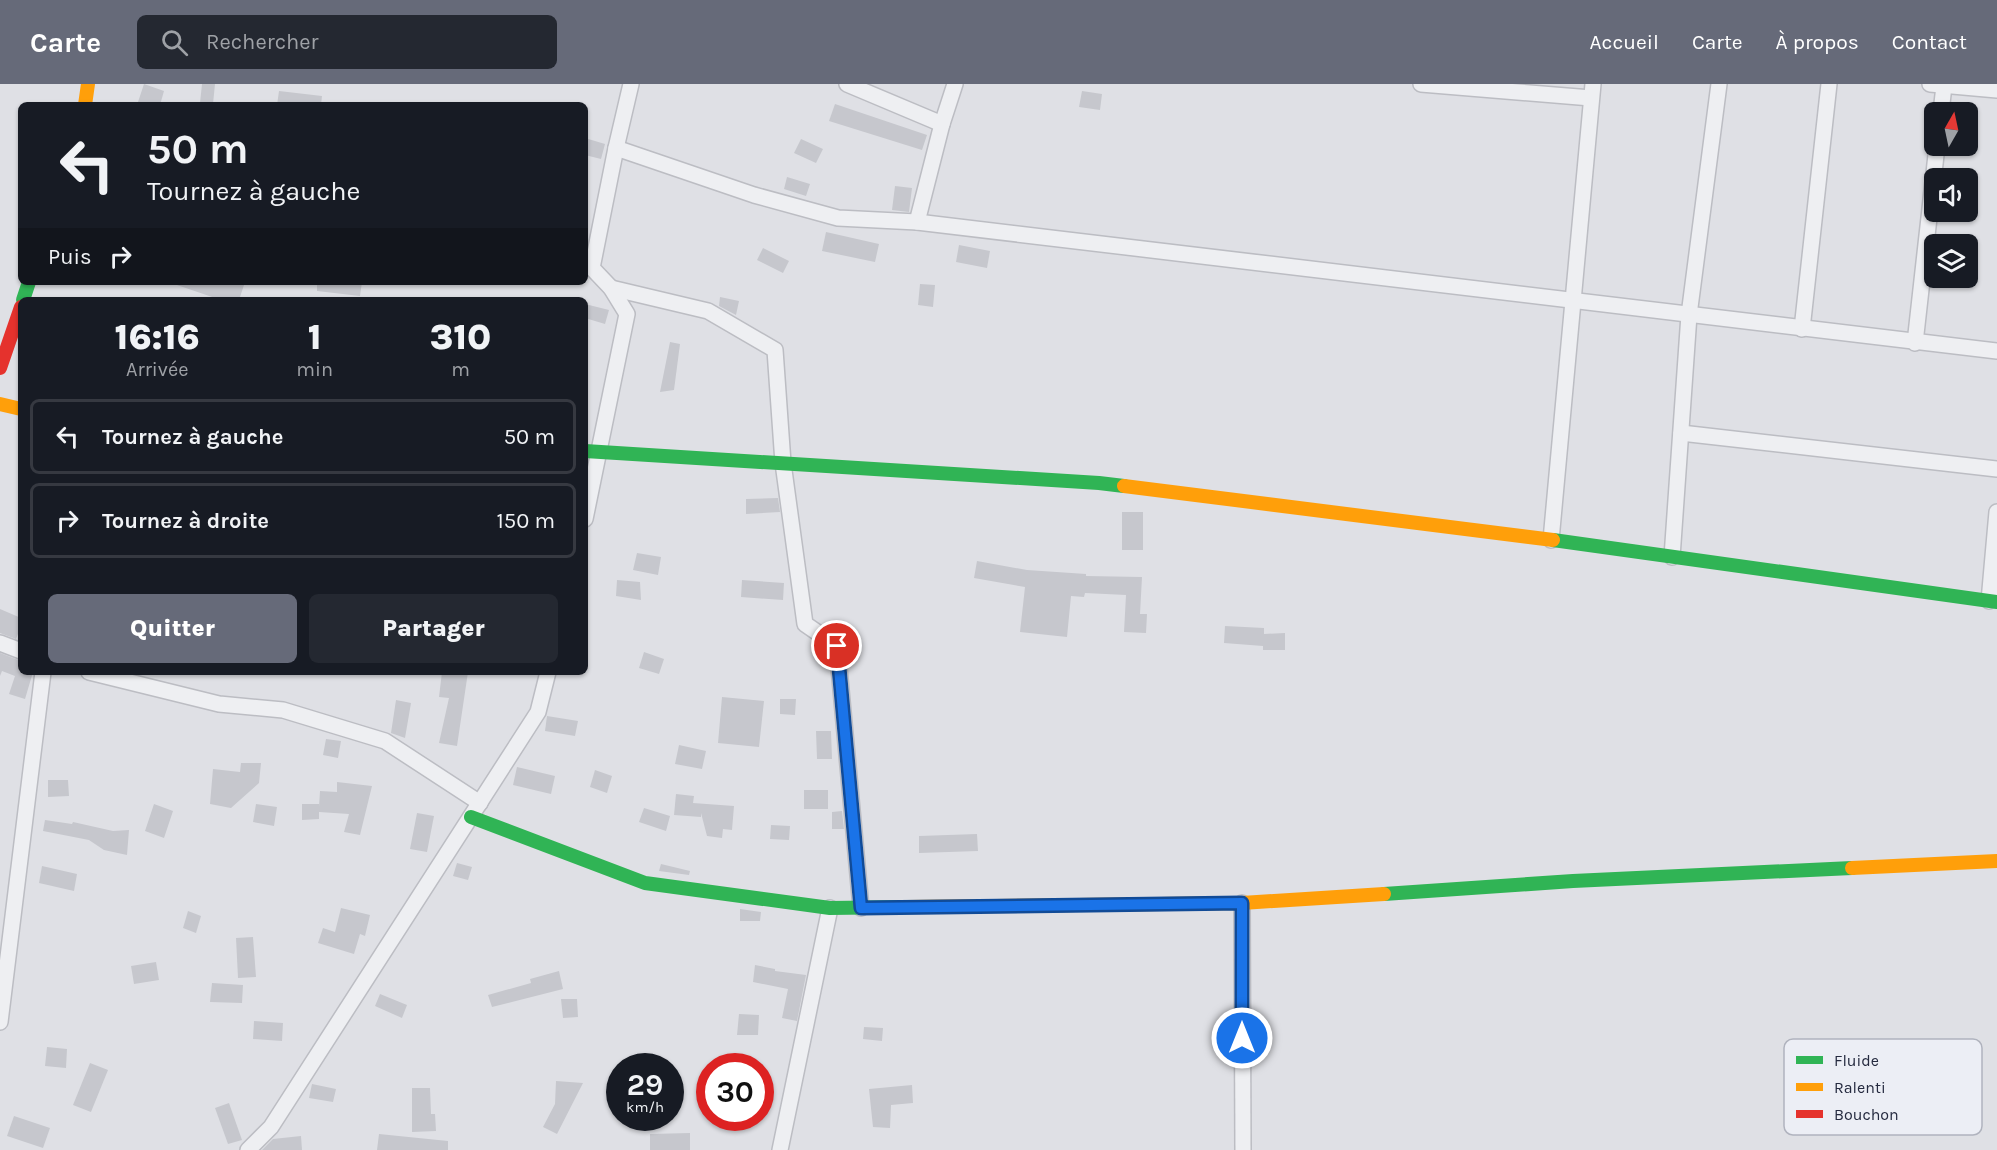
<!DOCTYPE html>
<html lang="fr">
<meta charset="utf-8">
<style>
:root{--surface:#171b24;--page:#242831;--text:#f1f3f6;--muted:#9ea1a6;--line:#363941;--accent:#666a79}
body{margin:0;font-family:Karla,sans-serif;background:var(--page);color:var(--text);height:100vh;display:flex;flex-direction:column;font-size:22px;white-space:nowrap}
*{box-sizing:border-box;margin:0}
p{font-size:20px;color:var(--muted)}
.icon{flex:none;width:33px;height:33px;fill:none;stroke:currentColor;stroke-width:2;stroke-linecap:round;stroke-linejoin:round}
.map{position:relative;flex:1;overflow:hidden}
.sheet{position:absolute;left:18px;top:213px;width:570px;height:378px;display:flex;flex-direction:column;background:var(--surface);border-radius:9px;box-shadow:0 2px 4px #0004}
.sheet>*{flex:none}
.hud{position:absolute;left:18px;top:18px;width:570px;height:183px;border-radius:9px;box-shadow:0 2px 4px #0004;background:#171b24;color:var(--text);overflow:hidden}
.needle{width:39px;rotate:9deg}
.buttons{position:absolute;left:1924px;top:18px;display:grid;gap:12px}
.buttons a{display:grid;place-items:center;width:54px;height:54px;border-radius:9px;background:var(--surface);box-shadow:0 2px 4px #0004;font-size:30px}
.speed{position:absolute;left:606px;top:969px;display:flex;gap:12px;font-size:30px;font-weight:700;text-align:center}
.speed>*{display:grid;place-content:center;width:78px;height:78px;border-radius:50%;background:var(--surface);box-shadow:0 2px 4px #0004;line-height:1}
.speed small{font-size:15px;font-weight:400}
.speed .limit{border:9px solid #d22;background:#fff;color:#111}
.pin{position:absolute;display:grid;place-items:center;width:51px;height:51px;color:#fff;margin:-26px;border:3px solid #fff;border-radius:50%;box-shadow:0 2px 6px #0007}
.me{position:absolute;width:66px;margin:-33px;rotate:0deg;stroke-linejoin:round;filter:drop-shadow(0 0 4px #0008)}
.turn{display:flex;align-items:center;gap:21px;height:126px;padding:0 30px;font-size:27px}
.turn .icon{width:78px;height:78px;stroke-width:2.5}
.turn b{display:block;font-size:42px;line-height:51px}
.then{display:flex;align-items:center;height:57px;padding:0 30px;background:#0003;gap:12px;font-size:22px}
.eta{display:flex;justify-content:space-evenly;align-items:center;height:102px;text-align:center}
.eta b{font-size:36px;font-weight:800;line-height:42px}
.primary-button{display:flex;gap:12px;margin-top:auto;padding:12px 30px}
.primary-button a{flex:1;height:69px;border-radius:9px;background:var(--accent);color:#fff;font-size:24px;font-weight:800;line-height:69px;text-align:center}
.primary-button a+a{background:var(--page);color:var(--text)}
ul{padding:0;list-style:none}
li{display:flex;align-items:center;gap:18px;height:75px;margin:0 12px 9px;padding:0 18px;border:3px solid var(--line);border-radius:9px}
li div{flex:1}
li b{display:block;font-size:22px}
li em{font-style:normal}
header{display:flex;align-items:center;gap:36px;box-sizing:border-box;height:84px;padding:0 30px;background:var(--accent);color:#fff}
header strong{font-size:28px}
nav{display:flex;gap:33px;margin-inline-start:auto;font-size:21px}
.search{width:420px;height:54px;background:var(--page);display:flex;align-items:center;gap:15px;box-sizing:border-box;padding:0 21px;border-radius:9px;color:var(--muted);font-size:22px}
.map>svg:first-child{display:block}
</style>
<header>
<strong>Carte</strong>
<div class="search"><svg class="icon" aria-label="search" viewBox="0 0 24 24"><circle cx="10" cy="10" r="6"/><path d="M15 15l6 6"/></svg>Rechercher</div>
<nav><a>Accueil</a><a>Carte</a><a>À propos</a><a>Contact</a></nav>
</header>
<div class="map">
<svg width="1997" height="1066" viewBox="0 0 1997 1066">
<rect width="100%" height="100%" fill="#dfe0e5"/>
<g fill="#c6c7cd">
<path d="M144,0L164,7L160,21H137Z"/>
<path d="M202,0H215L213,20L200,19Z"/>
<path d="M279,7L322,12L321,21H277Z"/>
<path d="M1082,7L1102,10L1100,26L1079,23Z"/>
<path d="M835,20L927,51L922,66L829,37Z"/>
<path d="M585,54L605,60L601,75L585,71Z"/>
<path d="M801,55L823,65L816,79L794,69Z"/>
<path d="M787,93L810,100L806,112L784,105Z"/>
<path d="M895,102L912,104L909,128L892,126Z"/>
<path d="M826,148L879,160L875,178L822,167Z"/>
<path d="M959,161L990,167L987,184L956,178Z"/>
<path d="M763,164L789,177L783,189L757,176Z"/>
<path d="M175,198H245L239,216H221L174,200Z"/>
<path d="M317,198H362L360,212L317,207Z"/>
<path d="M920,200L935,201L933,223L918,221Z"/>
<path d="M720,213L739,217L736,231L719,222Z"/>
<path d="M585,220L609,226L605,240L585,234Z"/>
<path d="M670,258L680,260L674,306L660,308Z"/>
<path d="M778,414L780,428L746,430V415Z"/>
<rect x="1122" y="428" width="21" height="38"/>
<path d="M637,469L661,473L658,491L633,486Z"/>
<path d="M977,477L1027,486L1086,490V492L1142,493L1140,530H1147L1146,549L1124,548L1126,511L1085,509L1084,513L1071,512L1067,553L1020,548L1025,503L974,494Z"/>
<path d="M617,496L640,498L641,516L616,512Z"/>
<path d="M742,496L784,499L783,516L741,513Z"/>
<path d="M0,525L21,534V542L16,555L0,549Z"/>
<path d="M1225,542L1264,544V550L1285,549V566H1263V562L1224,559Z"/>
<path d="M644,568L664,575L659,590L639,584Z"/>
<path d="M0,569L21,577V588H33L25,615L9,610L15,592L2,587L0,592Z"/>
<path d="M442,588H468L457,662L439,659L449,614L439,613Z"/>
<path d="M722,613L764,617L759,663L718,659Z"/>
<path d="M780,615H796L795,631L780,630Z"/>
<path d="M396,616L411,619L405,654L391,649Z"/>
<path d="M547,632L578,637L575,652L545,647Z"/>
<path d="M816,647H831L832,675H817Z"/>
<path d="M326,655L341,657L338,674L323,671Z"/>
<path d="M679,661L706,667L702,685L675,680Z"/>
<path d="M241,679H261L259,699L231,724L210,720L213,685L240,688Z"/>
<path d="M517,683L555,692L551,710L513,701Z"/>
<path d="M595,686L612,692L607,709L590,703Z"/>
<path d="M48,696H68L69,712L48,713Z"/>
<path d="M337,698L372,702L360,751L344,748L349,730L319,728V735L302,736V720H319V723L320,707L337,708Z"/>
<rect x="804" y="706" width="24" height="19"/>
<path d="M676,710L694,712L693,719L734,722L732,746L723,745L722,754L707,752L701,729V733L674,731Z"/>
<path d="M154,720L173,727L164,754L145,747Z"/>
<path d="M256,720L277,723L274,742L253,738Z"/>
<path d="M644,724L670,732L666,747L639,738Z"/>
<path d="M842,727L844,745H832V728Z"/>
<path d="M417,729L434,732L427,768L410,765Z"/>
<path d="M45,736L72,740L73,738L113,747L129,746L127,771L104,766L89,756L43,747Z"/>
<path d="M771,741L790,742L789,756L770,755Z"/>
<path d="M977,750L978,767L919,769V752Z"/>
<path d="M457,779L472,783L468,796L453,792Z"/>
<path d="M661,780L690,787L689,791L659,787Z"/>
<path d="M42,782L77,790L74,807L39,799Z"/>
<path d="M341,824L370,831L365,852L360,850L354,870L318,859L323,844L335,848Z"/>
<path d="M740,825L761,828L760,837H740Z"/>
<path d="M188,827L201,832L196,849L183,844Z"/>
<path d="M253,853L256,893L238,894L236,854Z"/>
<path d="M156,878L159,896L134,900L131,882Z"/>
<path d="M755,881L775,885V887L806,891L797,937L782,934L788,905L753,898Z"/>
<path d="M559,887L563,905L492,923L488,911L531,899L530,895Z"/>
<path d="M212,899L243,901L242,919L210,918Z"/>
<path d="M380,910L407,921L402,934L375,922Z"/>
<path d="M561,915H577L578,933L563,934Z"/>
<path d="M739,930L759,931L758,951H737Z"/>
<path d="M254,937L283,939L282,957L253,955Z"/>
<path d="M864,943L883,944L882,957L863,955Z"/>
<path d="M47,963L67,965L66,984L45,982Z"/>
<path d="M90,979L108,986L91,1028L73,1021Z"/>
<path d="M556,997L583,999L557,1050L543,1043L555,1020Z"/>
<path d="M312,1000L336,1005L333,1018L309,1014Z"/>
<path d="M912,1001L913,1019L891,1021L890,1044L873,1043L869,1005Z"/>
<path d="M412,1004H430L431,1030H435L436,1047L412,1048Z"/>
<path d="M229,1019L242,1056L228,1060L215,1024Z"/>
<path d="M14,1032L50,1044L43,1064L7,1052Z"/>
<path d="M690,1049V1066H650V1050Z"/>
<path d="M379,1050L448,1057V1066H377Z"/>
<path d="M301,1052L302,1066H262L273,1055Z"/>
</g>
<g fill="none" stroke-linecap="round" stroke-linejoin="round">
<defs>
<g id="street">
<path d="M847,0L942,40"/>
<path d="M1421,0L1591,14"/>
<path d="M1930,0L1997,6"/>
<path d="M1941,28L1944,2"/>
<path d="M616,64L754,111L838,134L917,138L1997,267"/>
<path d="M917,138L942,40L955,0"/>
<path d="M611,204L708,227L775,266L783,379L805,540L837,562L861,824"/>
<path d="M1802,245L1829,0"/>
<path d="M1915,259L1937,62"/>
<path d="M1681,349L1997,385"/>
<path d="M585,435L627,230L611,204L592,184L616,64L631,0"/>
<path d="M1551,456L1593,0"/>
<path d="M1672,473L1689,231L1719,0"/>
<path d="M1989,517L1997,428"/>
<path d="M0,559L21,567"/>
<path d="M89,588L219,620L283,626L385,657L480,719"/>
<path d="M1242,819L1243,1066"/>
<path d="M0,938L43,588"/>
<path d="M248,1066L271,1043L538,628L548,588"/>
<path d="M780,1066L830,824"/>
</g>
</defs>
<use href="#street" stroke="#bcbdc3" stroke-width="18"/>
<use href="#street" stroke="#eeeff2" stroke-width="15"/>
<g stroke="#30b455" stroke-width="14">
<path d="M23,216L29,198"/>
<path d="M585,367L1099,399L1124,402"/>
<path d="M1553,456L1997,518"/>
<path d="M471,733L645,799L830,824L907,823"/>
<path d="M1384,810L1573,797L1852,784"/>
</g>
<g stroke="#ff9f0a" stroke-width="14">
<path d="M85,21L88,0"/>
<path d="M0,320L21,325"/>
<path d="M1124,402L1553,456"/>
<path d="M1852,784L1997,777"/>
<path d="M907,823L1242,819L1384,810"/>
</g>
<path stroke="#e5322d" stroke-width="14" d="M0,284L21,223"/>
</g>
<g fill="none" stroke-linecap="round" stroke-linejoin="round">
<defs>
<path id="route" d="M837,562L861,824L1242,819V954"/>
</defs>
<use href="#route" stroke="#114b97" stroke-width="15"/>
<use href="#route" stroke="#1a73e8" stroke-width="10"/>
</g>
<rect x="1784" y="955" width="198" height="96" rx="9" fill="#eceef5" stroke="#b0b3be" stroke-width="1.5"/>
<rect x="1796" y="972" width="27" height="8" fill="#30b455"/>
<rect x="1796" y="999" width="27" height="8" fill="#ff9f0a"/>
<rect x="1796" y="1026" width="27" height="8" fill="#e5322d"/>
<g font-size="16" fill="#252a3f">
<text x="1834" y="982">Fluide</text>
<text x="1834" y="1009">Ralenti</text>
<text x="1834" y="1036">Bouchon</text>
</g>
</svg>
<div class="buttons">
<a><svg class="needle" viewBox="-14 -14 28 28"><path d="M0-13l5 13h-10z" fill="#e53935"/><path d="M0 13l5-13h-10z" fill="#9ea1a6"/></svg></a>
<a><svg class="icon" aria-label="sound" viewBox="0 0 24 24"><path d="M4 9h4l5-4v14l-5-4H4zM17 9q2 3 0 6"/></svg></a>
<a><svg class="icon" aria-label="layers" viewBox="0 0 24 24"><path d="M12 4l9 5-9 5-9-5zM3 14l9 5 9-5"/></svg></a>
</div>
<div class="speed"><div>29<small>km/h</small></div><div class="limit">30</div></div>
<div class="pin" style="left:837px;top:562px;background:#d93025"><svg class="icon" aria-label="arrive" viewBox="0 0 24 24"><path d="M6 21V4h12l-3 4 3 4H6"/></svg></div>
<svg class="me" style="left:1242px;top:954px" viewBox="-20 -20 40 40"><circle r="17" fill="#1a73e8" stroke="#fff" stroke-width="3"/><path d="M0-11L8 9 0 5-8 9z" fill="#fff"/></svg>
<div class="hud">
<div class="turn"><svg class="icon" aria-label="left" viewBox="0 0 24 24"><path d="M17 20v-9H6M10 6l-5 5 5 5"/></svg><div><b>50 m</b>Tournez à gauche</div></div>
<div class="then">Puis<svg class="icon" aria-label="right" viewBox="0 0 24 24"><path d="M7 20v-9h11M14 6l5 5-5 5"/></svg></div>
</div>
<section class="sheet">
<div class="eta">
<div><b>16:16</b><p>Arrivée</p></div>
<div><b>1</b><p>min</p></div>
<div><b>310</b><p>m</p></div>
</div>
<ul>
<li><svg class="icon" aria-label="left" viewBox="0 0 24 24"><path d="M17 20v-9H6M10 6l-5 5 5 5"/></svg><div><b>Tournez à gauche</b></div><em>50 m</em></li>
<li><svg class="icon" aria-label="right" viewBox="0 0 24 24"><path d="M7 20v-9h11M14 6l5 5-5 5"/></svg><div><b>Tournez à droite</b></div><em>150 m</em></li>
</ul>
<div class="primary-button"><a>Quitter</a><a>Partager</a></div>
</section>
</div>
